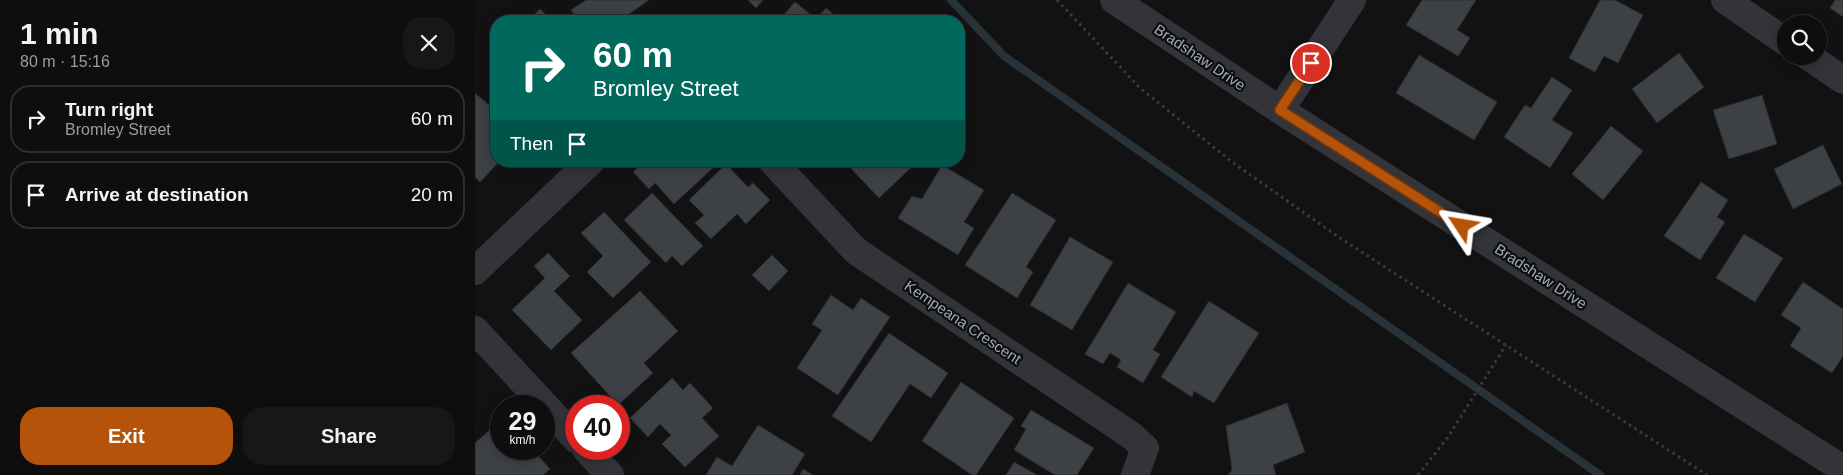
<!DOCTYPE html>
<meta charset="utf-8">
<style>
:root{--surface:#0e0e0e;--page:#171717;--text:#f1f3f6;--muted:#9b9c9e;--line:#2e2e2e;--accent:#b45309}
body{margin:0;font-family:Helvetica,sans-serif;background:var(--page);color:var(--text);height:100vh;display:flex;flex-direction:column;font-size:19px;white-space:nowrap}
*{box-sizing:border-box;margin:0}
p{font-size:16px;color:var(--muted)}
.icon{flex:none;width:28px;height:28px;fill:none;stroke:currentColor;stroke-width:2;stroke-linecap:round;stroke-linejoin:round}
.map{position:relative;flex:1;overflow:hidden}
.drawer{display:flex;flex-direction:column;background:var(--surface);width:475px}
.drawer>*{flex:none}
.banner{position:absolute;left:15px;top:15px;width:475px;height:152px;border-radius:20px;box-shadow:0 2px 12px #0003,0 0 0 1px var(--line);background:#00695c;color:#fff;overflow:hidden}
.fabs{position:absolute;left:1302px;top:15px;display:grid;gap:10px}
.fabs a{display:grid;place-items:center;width:50px;height:50px;border-radius:50%;background:var(--surface);box-shadow:0 2px 12px #0003,0 0 0 1px var(--line);font-size:25px}
.speed{position:absolute;left:15px;top:395px;display:flex;gap:10px;font-size:25px;font-weight:700;text-align:center}
.speed>*{display:grid;place-content:center;width:65px;height:65px;border-radius:50%;background:var(--surface);box-shadow:0 2px 12px #0003,0 0 0 1px var(--line);line-height:1}
.speed small{font-size:12px;font-weight:400}
.speed .limit{border:8px solid #d22;background:#fff;color:#111}
.pin{position:absolute;display:grid;place-items:center;width:42px;height:42px;color:#fff;margin:-21px;border:2px solid #fff;border-radius:50%;box-shadow:0 1px 5px #0007}
.me{position:absolute;width:55px;margin:-28px;rotate:303deg;stroke-linejoin:round;filter:drop-shadow(0 0 4px #0008)}
.turn{display:flex;align-items:center;gap:18px;height:105px;padding:0 20px;font-size:22px}
.turn .icon{width:65px;height:65px;stroke-width:2.5}
.turn b{display:block;font-size:35px;line-height:42px}
.then{display:flex;align-items:center;height:48px;padding:0 20px;background:#0003;gap:10px;font-size:19px}
.round{display:grid;place-items:center;flex:none;width:52px;height:52px;border-radius:20px;background:var(--page)}
.overview{display:flex;align-items:center;justify-content:space-between;height:85px;padding:0 20px}
h1{font-size:30px;font-weight:800;line-height:38px}
.action{display:flex;gap:10px;margin-top:auto;padding:10px 20px}
.action a{flex:1;height:58px;border-radius:20px;background:var(--accent);color:#fff;font-size:20px;font-weight:800;line-height:58px;text-align:center}
.action a+a{background:var(--page);color:var(--text)}
ul{padding:0;list-style:none}
li{display:flex;align-items:center;gap:15px;height:68px;margin:0 10px 8px;padding:0 10px;border:2px solid var(--line);border-radius:20px}
li div{flex:1}
li b{display:block;font-size:19px}
li em{font-style:normal}
main{display:flex;flex:1;min-height:0}
.map>svg:first-child{display:block}
</style>
<main>
<section class="drawer">
<div class="overview"><div><h1>1 min</h1><p>80 m · 15:16</p></div><a class="round"><svg class="icon" aria-label="close" viewBox="0 0 24 24"><path d="M6 6l12 12M18 6L6 18"/></svg></a></div>
<ul>
<li><svg class="icon" aria-label="right" viewBox="0 0 24 24"><path d="M7 20v-9h11M14 6l5 5-5 5"/></svg><div><b>Turn right</b><p>Bromley Street</p></div><em>60 m</em></li>
<li><svg class="icon" aria-label="arrive" viewBox="0 0 24 24"><path d="M6 21V4h12l-3 4 3 4H6"/></svg><div><b>Arrive at destination</b></div><em>20 m</em></li>
</ul>
<div class="action"><a>Exit</a><a>Share</a></div>
</section>
<div class="map">
<svg width="1368" height="475" viewBox="0 0 1368 475">
<rect width="100%" height="100%" fill="#121213"/>
<g fill="none" stroke-linecap="round" stroke-linejoin="round">
<path stroke="#273338" stroke-width="8" d="M476,0L529,56L1125,475"/>
</g>
<g fill="#3d4044" stroke="#2b2c30">
<path d="M111,0H174L147,19L148,21H104L96,10Z"/>
<path d="M273,0H288L281,8Z"/>
<path d="M947,0H1001L982,30L995,38L983,56L931,25Z"/>
<path d="M1125,0H1140L1168,15L1143,63L1129,56L1120,72L1094,58Z"/>
<path d="M1360,0H1368V17L1355,8Z"/>
<path d="M320,2L341,19L351,8L366,21H303Z"/>
<path d="M65,9L78,21H52Z"/>
<path d="M1204,53L1229,87L1182,123L1157,89Z"/>
<path d="M944,55L1022,102L999,140L921,93Z"/>
<path d="M1077,77L1097,90L1077,120L1098,133L1075,168L1029,137L1050,105L1056,108Z"/>
<path d="M0,93L21,111V161H25L5,182L0,177Z"/>
<path d="M1287,95L1302,144L1254,159L1238,110Z"/>
<path d="M1136,126L1168,151L1128,200L1097,174Z"/>
<path d="M1348,145L1367,184L1318,209L1299,169Z"/>
<path d="M170,161H241L243,163L199,204L180,183L174,189L158,172Z"/>
<path d="M369,161H443L404,198Z"/>
<path d="M251,164L273,187L278,183L295,200L271,224L262,214L236,239L220,223L229,215L214,200Z"/>
<path d="M467,165L509,190L489,222L499,228L483,255L423,218L437,196L447,199Z"/>
<path d="M1226,182L1253,200L1242,217L1250,222L1225,260L1189,236Z"/>
<path d="M177,193L228,246L207,266L197,256L191,263L149,220Z"/>
<path d="M537,193L581,220L551,267L558,272L542,298L490,265Z"/>
<path d="M129,212L176,262L138,298L112,272L128,256L106,233Z"/>
<path d="M1269,234L1308,258L1280,302L1241,278Z"/>
<path d="M595,237L638,262L597,330L555,305Z"/>
<path d="M73,253L95,276L79,291L107,320L76,350L37,310L70,278L59,266Z"/>
<path d="M297,255L313,271L294,291L277,275Z"/>
<path d="M1328,282L1368,309V356L1357,373L1315,346L1326,328L1306,315Z"/>
<path d="M653,283L701,312L678,350L685,354L668,383L642,367L646,360L635,353L628,364L610,354Z"/>
<path d="M165,291L203,331L169,363L178,373L143,405L96,353Z"/>
<path d="M356,295L378,310L386,298L415,317L363,395L322,368L347,330L337,324Z"/>
<path d="M734,301L784,333L739,403L719,391L717,397L686,377Z"/>
<path d="M414,333L473,373L456,398L435,384L396,442L357,416Z"/>
<path d="M197,378L208,390L215,383L238,408L227,418L244,436L210,467L187,444L196,435L185,424L173,437L155,418Z"/>
<path d="M486,382L539,418L501,475H497L447,441Z"/>
<path d="M812,403L830,452L798,465L801,475H753L757,470L751,426Z"/>
<path d="M556,410L619,448L602,475H580L539,450L551,429L546,426Z"/>
<path d="M26,420V449H57L75,469L68,475H0V443Z"/>
<path d="M283,425L330,454L317,475H231L242,457L257,466Z"/>
<path d="M539,462L562,475H531Z"/>
<path d="M328,469L338,475H325Z"/>
</g>
<g fill="none" stroke-linecap="round" stroke-linejoin="round">
<g stroke="#383b40" stroke-width="3" stroke-dasharray="2.5 4" stroke-linecap="butt">
<path d="M582,0L665,88L757,162L865,238L1232,475"/>
<path d="M943,475L973,437L1031,345"/>
</g>
<g stroke="#323439" stroke-width="28">
<path d="M639,0L805,110L1368,469"/>
<path d="M1250,0L1311,42"/>
<path d="M1333,56L1368,80"/>
<path d="M805,110L877,0"/>
<path d="M297,161L381,251L657,436L670,448L660,475"/>
<path d="M0,271L116,161"/>
<path d="M0,330L101,439"/>
<path d="M111,449L135,475"/>
</g>
</g>
<g fill="none" stroke-linecap="round" stroke-linejoin="round">
<defs>
<path id="route" d="M836,63L805,110L987,226"/>
</defs>
<use href="#route" stroke="#753606" stroke-width="12"/>
<use href="#route" stroke="#b45309" stroke-width="9"/>
</g>
<g text-anchor="middle" dominant-baseline="central" stroke-width="4.5" stroke-linejoin="round" paint-order="stroke">
<g font-size="15" fill="#a1aab6" stroke="#0d0d0e">
<text transform="translate(725 57) rotate(34)">Bradshaw Drive</text>
<text transform="translate(1066 276) rotate(33)">Bradshaw Drive</text>
<text transform="translate(488 322) rotate(34)">Kempeana Crescent</text>
</g>
</g>
</svg>
<div class="fabs">
<a><svg class="icon" aria-label="search" viewBox="0 0 24 24"><circle cx="10" cy="10" r="6"/><path d="M15 15l6 6"/></svg></a>
</div>
<div class="speed"><div>29<small>km/h</small></div><div class="limit">40</div></div>
<div class="pin" style="left:836px;top:63px;background:#d93025"><svg class="icon" aria-label="arrive" viewBox="0 0 24 24"><path d="M6 21V4h12l-3 4 3 4H6"/></svg></div>
<svg class="me" style="left:987px;top:226px" viewBox="-20 -20 40 40"><path d="M0-17L14 15 0 8-14 15z" fill="#b45309" stroke="#fff" stroke-width="4"/></svg>
<div class="banner">
<div class="turn"><svg class="icon" aria-label="right" viewBox="0 0 24 24"><path d="M7 20v-9h11M14 6l5 5-5 5"/></svg><div><b>60 m</b>Bromley Street</div></div>
<div class="then">Then<svg class="icon" aria-label="arrive" viewBox="0 0 24 24"><path d="M6 21V4h12l-3 4 3 4H6"/></svg></div>
</div>
</div>
</main>
